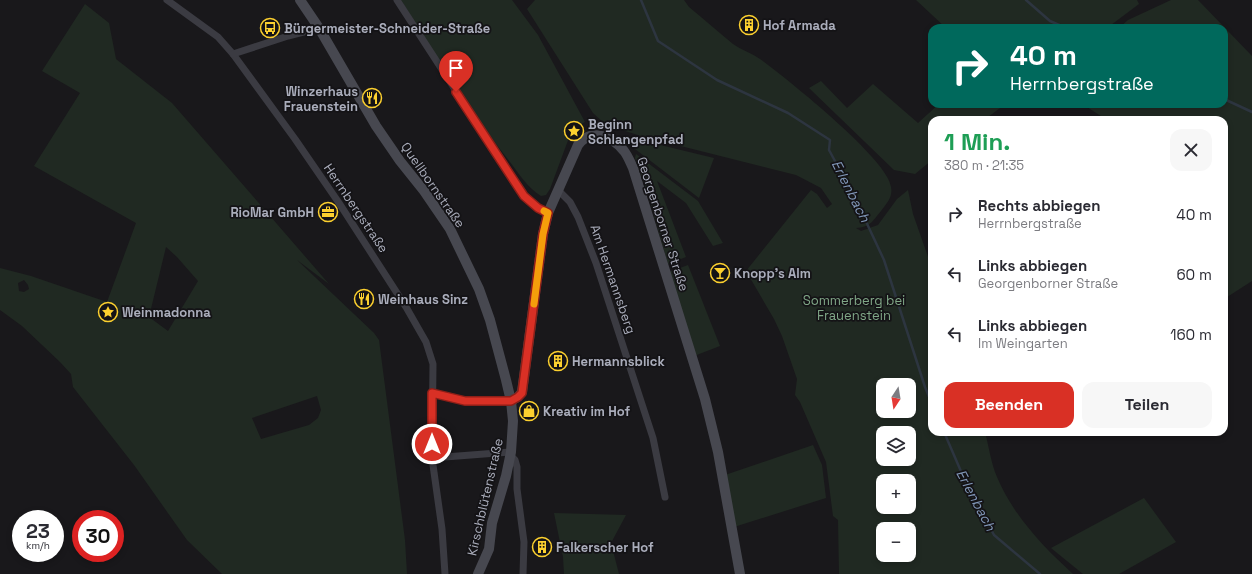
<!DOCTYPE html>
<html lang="de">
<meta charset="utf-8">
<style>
:root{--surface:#fff;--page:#f7f7f7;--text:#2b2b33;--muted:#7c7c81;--accent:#d93025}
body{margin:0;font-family:"Space Grotesk",sans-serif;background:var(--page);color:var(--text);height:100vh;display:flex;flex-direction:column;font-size:15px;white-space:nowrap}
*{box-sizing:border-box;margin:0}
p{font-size:13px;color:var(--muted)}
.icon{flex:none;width:22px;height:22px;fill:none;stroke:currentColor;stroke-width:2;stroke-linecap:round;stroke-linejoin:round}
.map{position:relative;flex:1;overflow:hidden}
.side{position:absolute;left:928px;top:116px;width:300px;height:320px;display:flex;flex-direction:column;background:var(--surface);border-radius:12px;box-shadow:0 2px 6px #0003}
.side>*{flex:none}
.hud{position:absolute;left:928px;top:24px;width:300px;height:84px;border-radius:12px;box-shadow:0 2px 6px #0003;background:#00695c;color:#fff;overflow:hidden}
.needle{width:26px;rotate:192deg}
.controls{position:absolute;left:876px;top:378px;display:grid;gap:8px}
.controls a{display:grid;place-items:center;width:40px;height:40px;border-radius:8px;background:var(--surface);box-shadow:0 2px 6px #0003;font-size:20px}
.speed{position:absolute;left:12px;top:510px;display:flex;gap:8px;font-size:20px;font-weight:700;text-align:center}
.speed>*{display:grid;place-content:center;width:52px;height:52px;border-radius:50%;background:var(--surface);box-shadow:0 2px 6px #0003;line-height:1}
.speed small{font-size:10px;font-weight:400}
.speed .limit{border:6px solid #d22;background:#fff;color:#111}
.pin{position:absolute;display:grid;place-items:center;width:34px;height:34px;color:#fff;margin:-41px -17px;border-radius:50% 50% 50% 0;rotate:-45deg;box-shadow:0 0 4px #0007}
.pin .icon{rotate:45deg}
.me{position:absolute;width:44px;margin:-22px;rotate:0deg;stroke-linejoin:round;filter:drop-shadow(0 0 3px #0008)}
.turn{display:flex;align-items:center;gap:14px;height:84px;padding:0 16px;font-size:18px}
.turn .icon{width:52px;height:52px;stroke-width:2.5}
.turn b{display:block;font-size:28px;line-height:34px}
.round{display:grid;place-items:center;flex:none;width:42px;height:42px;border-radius:12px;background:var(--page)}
.summary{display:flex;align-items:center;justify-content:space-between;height:68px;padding:0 16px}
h1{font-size:24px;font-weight:600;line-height:30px;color:#1e9e55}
.button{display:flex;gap:8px;margin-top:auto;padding:8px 16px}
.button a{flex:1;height:46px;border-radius:12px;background:var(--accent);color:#fff;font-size:16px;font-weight:600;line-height:46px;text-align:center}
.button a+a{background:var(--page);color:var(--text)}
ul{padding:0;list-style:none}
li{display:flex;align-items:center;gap:12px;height:60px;padding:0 16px}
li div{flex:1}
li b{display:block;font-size:15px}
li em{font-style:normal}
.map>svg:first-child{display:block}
</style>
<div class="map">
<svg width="1252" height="574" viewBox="0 0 1252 574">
<rect width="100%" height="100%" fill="#19181b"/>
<g fill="#202922" fill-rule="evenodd">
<path d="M401,0H512L538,35L585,122L574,128L570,135L550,189L546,195L541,196C528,188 519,174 510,162C470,112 435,55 401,0Z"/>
<path d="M535,0H684L689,7C704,19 718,32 733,44C741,50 752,53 760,59C785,77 889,160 891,187C893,197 887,203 881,211C872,222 870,227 856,228L861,231L878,225L897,199L908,190L913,214L932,268V432H985C989,447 991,463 997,477C1013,515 1043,547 1073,574H839L838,520L833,516L826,462L800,402L795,395L797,379L782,336L774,319L746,271L811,190L817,194L827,208L832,204L821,188L796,175L641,136L606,125L593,113L527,9ZM883,385H909V411H883ZM883,433H909V459H883ZM883,481H909V507H883ZM883,529H909V555H883Z"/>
<path d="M916,0H1137L1139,4L1107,28H946Z"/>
<path d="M1171,0H1198L1252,56V281L1224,299V120H1107L1084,105L1073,104H1224V28H1119L1128,20Z"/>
<path d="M85,4L109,23L116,59L172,103L329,284L297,260L374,333L379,340L405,540L407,574H222L187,540L134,465L73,387L71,374L60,362L22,326L0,310V268L31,276L107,302L136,223L34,166L80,93L42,71ZM166,247L177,257L198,281L168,331L149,317ZM24,280L28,285L29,289L24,292L19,291L18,283ZM317,396L321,410L318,418L309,425L261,439L252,418Z"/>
<path d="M821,81L847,108L873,84L918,123L939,104H1013L1000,108L984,120H932V160L915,174L894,170L809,88Z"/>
<path d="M623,136L714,158L699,198L622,139Z"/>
<path d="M636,154L698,201L723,243L713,246L686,203L657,181L686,257L668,264L646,189L635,158Z"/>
<path d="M688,265L720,346L694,356L669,272Z"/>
<path d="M813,445L822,465L826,498L734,527L725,475Z"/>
<path d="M1144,498L1176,542L1119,574H1083L1051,548Z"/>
<path d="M554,513L626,515L611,543L619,574H564L563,557Z"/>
</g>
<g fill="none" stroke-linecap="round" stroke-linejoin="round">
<g stroke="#2d3540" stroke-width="2.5">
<path d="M641,0L658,41L717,80L788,113L830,140L829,150L855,198L884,260L925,387L932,404"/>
<path d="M1026,0L1050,21L1066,28"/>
<path d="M1224,99L1252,112"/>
<path d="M944,432L966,483L994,535L1040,574"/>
</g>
<g stroke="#3b3b42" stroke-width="7">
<path d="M167,0L218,37L233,54L295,139L339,203L406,307L426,342L433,364L432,458L442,529L445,574"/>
<path d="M397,0L524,196L538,208L548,213"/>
<path d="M233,54L288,36L319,28"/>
<path d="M558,190L570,202L578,217L596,263L653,438L665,497"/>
<path d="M432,393L465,401H511"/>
<path d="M510,455L515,460L517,467V489L524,542L523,574"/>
<path d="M432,458L511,452"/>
</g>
<g stroke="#474850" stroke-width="10">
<path d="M300,0L319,28L376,126L400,161L424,191L450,229L479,289L490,320L506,380L511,401L513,421L511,452L506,476L492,523L489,549L478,574"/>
<path d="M511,401L518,397L522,392L543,234L548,213L578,145C590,128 613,136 624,151C628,156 630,162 633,168L705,399L718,452L740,574"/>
</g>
</g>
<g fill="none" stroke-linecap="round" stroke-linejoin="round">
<defs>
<path id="route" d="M432,444V393L465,401H511L518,397L522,393L543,234L548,213L538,208L524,196L456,92"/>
</defs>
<use href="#route" stroke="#8d1f18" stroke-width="10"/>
<use href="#route" stroke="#d93025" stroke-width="7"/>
<path stroke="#f59e0b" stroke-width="7" d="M534,304L543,234L548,213L544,211"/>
</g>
<defs>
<symbol id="building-ring" viewBox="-11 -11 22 22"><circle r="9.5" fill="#141316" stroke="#fcd02f" stroke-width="1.5"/><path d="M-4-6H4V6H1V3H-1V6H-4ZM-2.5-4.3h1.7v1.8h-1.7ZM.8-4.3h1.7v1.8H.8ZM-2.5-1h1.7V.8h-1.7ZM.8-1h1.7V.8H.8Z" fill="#fcd02f"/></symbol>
<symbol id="bus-ring" viewBox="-11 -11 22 22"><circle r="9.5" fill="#141316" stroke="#fcd02f" stroke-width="1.5"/><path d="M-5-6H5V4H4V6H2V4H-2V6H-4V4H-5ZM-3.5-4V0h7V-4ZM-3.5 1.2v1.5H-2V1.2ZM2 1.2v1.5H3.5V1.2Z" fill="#fcd02f"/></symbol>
<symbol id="restaurant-ring" viewBox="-11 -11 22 22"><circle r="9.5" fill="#141316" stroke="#fcd02f" stroke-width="1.5"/><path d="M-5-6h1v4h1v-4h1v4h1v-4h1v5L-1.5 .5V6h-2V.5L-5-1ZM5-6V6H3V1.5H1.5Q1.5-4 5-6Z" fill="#fcd02f"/></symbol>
<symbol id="sight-ring" viewBox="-11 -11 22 22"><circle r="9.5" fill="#141316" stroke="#fcd02f" stroke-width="1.5"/><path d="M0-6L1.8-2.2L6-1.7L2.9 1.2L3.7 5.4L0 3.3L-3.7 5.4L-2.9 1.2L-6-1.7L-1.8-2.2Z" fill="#fcd02f"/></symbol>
<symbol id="office-ring" viewBox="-11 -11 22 22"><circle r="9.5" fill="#141316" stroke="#fcd02f" stroke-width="1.5"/><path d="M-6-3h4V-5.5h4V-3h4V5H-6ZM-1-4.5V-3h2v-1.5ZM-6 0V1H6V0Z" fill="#fcd02f"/></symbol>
<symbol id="bar-ring" viewBox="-11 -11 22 22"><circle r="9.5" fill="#141316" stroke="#fcd02f" stroke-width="1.5"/><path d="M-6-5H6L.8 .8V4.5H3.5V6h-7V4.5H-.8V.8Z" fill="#fcd02f"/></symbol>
<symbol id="shop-ring" viewBox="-11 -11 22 22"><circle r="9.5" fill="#141316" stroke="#fcd02f" stroke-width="1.5"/><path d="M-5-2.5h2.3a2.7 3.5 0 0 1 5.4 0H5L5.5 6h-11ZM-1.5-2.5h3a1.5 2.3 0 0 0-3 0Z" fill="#fcd02f"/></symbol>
</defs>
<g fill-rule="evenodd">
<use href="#building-ring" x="738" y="14" width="22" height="22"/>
<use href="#bus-ring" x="259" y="17" width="22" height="22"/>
<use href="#restaurant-ring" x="361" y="87" width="22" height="22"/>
<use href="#sight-ring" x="563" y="120" width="22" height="22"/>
<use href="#office-ring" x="317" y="201" width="22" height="22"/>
<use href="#bar-ring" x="709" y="262" width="22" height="22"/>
<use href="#restaurant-ring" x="353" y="288" width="22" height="22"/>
<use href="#sight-ring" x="97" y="301" width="22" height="22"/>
<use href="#building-ring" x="547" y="350" width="22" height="22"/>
<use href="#shop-ring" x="518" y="400" width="22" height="22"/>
<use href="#building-ring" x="531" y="536" width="22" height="22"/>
</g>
<g text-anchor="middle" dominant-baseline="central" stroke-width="3.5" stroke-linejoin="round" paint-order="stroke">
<g font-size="13" font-weight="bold" fill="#aaadbb" stroke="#141316" text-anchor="start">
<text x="763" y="25">Hof Armada</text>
<text x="284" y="28">Bürgermeister-Schneider-Straße</text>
<text x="358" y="91" text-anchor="end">Winzerhaus<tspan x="358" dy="15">Frauenstein</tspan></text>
<text x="588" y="124">Beginn<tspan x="588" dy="15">Schlangenpfad</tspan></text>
<text x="314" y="212" text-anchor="end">RioMar GmbH</text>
<text x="734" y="273">Knopp's Alm</text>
<text x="378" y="299">Weinhaus Sinz</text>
<text x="122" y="312">Weinmadonna</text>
<text x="572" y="361">Hermannsblick</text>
<text x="543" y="411">Kreativ im Hof</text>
<text x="556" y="547">Falkerscher Hof</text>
</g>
<g font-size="13" fill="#aaadbb" stroke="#141316">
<text transform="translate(433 185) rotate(55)">Quellbornstraße</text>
<text transform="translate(356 208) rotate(56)">Herrnbergstraße</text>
<text transform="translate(663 224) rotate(72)">Georgenborner Straße</text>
<text transform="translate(613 279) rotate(71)">Am Hermannsberg</text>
<text transform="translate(485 497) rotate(-77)">Kirschblütenstraße</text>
</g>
<g font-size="13" fill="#80a787" stroke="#141316">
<text x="854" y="300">Sommerberg bei<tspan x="854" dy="15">Frauenstein</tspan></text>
</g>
<g font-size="14" font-style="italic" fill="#8096b7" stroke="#141316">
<text transform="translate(851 191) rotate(63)">Erlenbach</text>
<text transform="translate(976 500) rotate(62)">Erlenbach</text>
</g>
</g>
</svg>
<div class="controls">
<a><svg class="needle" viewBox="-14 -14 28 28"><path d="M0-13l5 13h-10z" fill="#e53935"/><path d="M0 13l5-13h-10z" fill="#7c7c81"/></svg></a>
<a><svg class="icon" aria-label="layers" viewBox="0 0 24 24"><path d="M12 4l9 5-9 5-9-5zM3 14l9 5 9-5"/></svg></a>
<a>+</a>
<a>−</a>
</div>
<div class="speed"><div>23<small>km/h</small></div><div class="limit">30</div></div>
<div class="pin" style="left:456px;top:92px;background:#d93025"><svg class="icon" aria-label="arrive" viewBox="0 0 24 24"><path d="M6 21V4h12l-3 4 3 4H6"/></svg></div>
<svg class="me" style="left:432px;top:444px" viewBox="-20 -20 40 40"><circle r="17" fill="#d93025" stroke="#fff" stroke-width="3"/><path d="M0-11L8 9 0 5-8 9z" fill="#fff"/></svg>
<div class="hud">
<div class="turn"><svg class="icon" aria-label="right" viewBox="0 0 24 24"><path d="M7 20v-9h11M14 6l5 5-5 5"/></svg><div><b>40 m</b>Herrnbergstraße</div></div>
</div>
<section class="side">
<div class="summary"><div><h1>1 Min.</h1><p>380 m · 21:35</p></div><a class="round"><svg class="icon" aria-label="close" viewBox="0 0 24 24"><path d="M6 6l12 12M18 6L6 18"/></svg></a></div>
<ul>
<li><svg class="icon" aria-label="right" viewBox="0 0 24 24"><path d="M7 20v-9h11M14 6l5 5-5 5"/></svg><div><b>Rechts abbiegen</b><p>Herrnbergstraße</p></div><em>40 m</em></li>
<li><svg class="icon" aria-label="left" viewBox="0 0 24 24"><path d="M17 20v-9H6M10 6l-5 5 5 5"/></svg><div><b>Links abbiegen</b><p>Georgenborner Straße</p></div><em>60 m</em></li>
<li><svg class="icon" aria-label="left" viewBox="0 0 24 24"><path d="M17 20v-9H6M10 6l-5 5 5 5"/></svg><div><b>Links abbiegen</b><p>Im Weingarten</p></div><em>160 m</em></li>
</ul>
<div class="button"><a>Beenden</a><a>Teilen</a></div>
</section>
</div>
